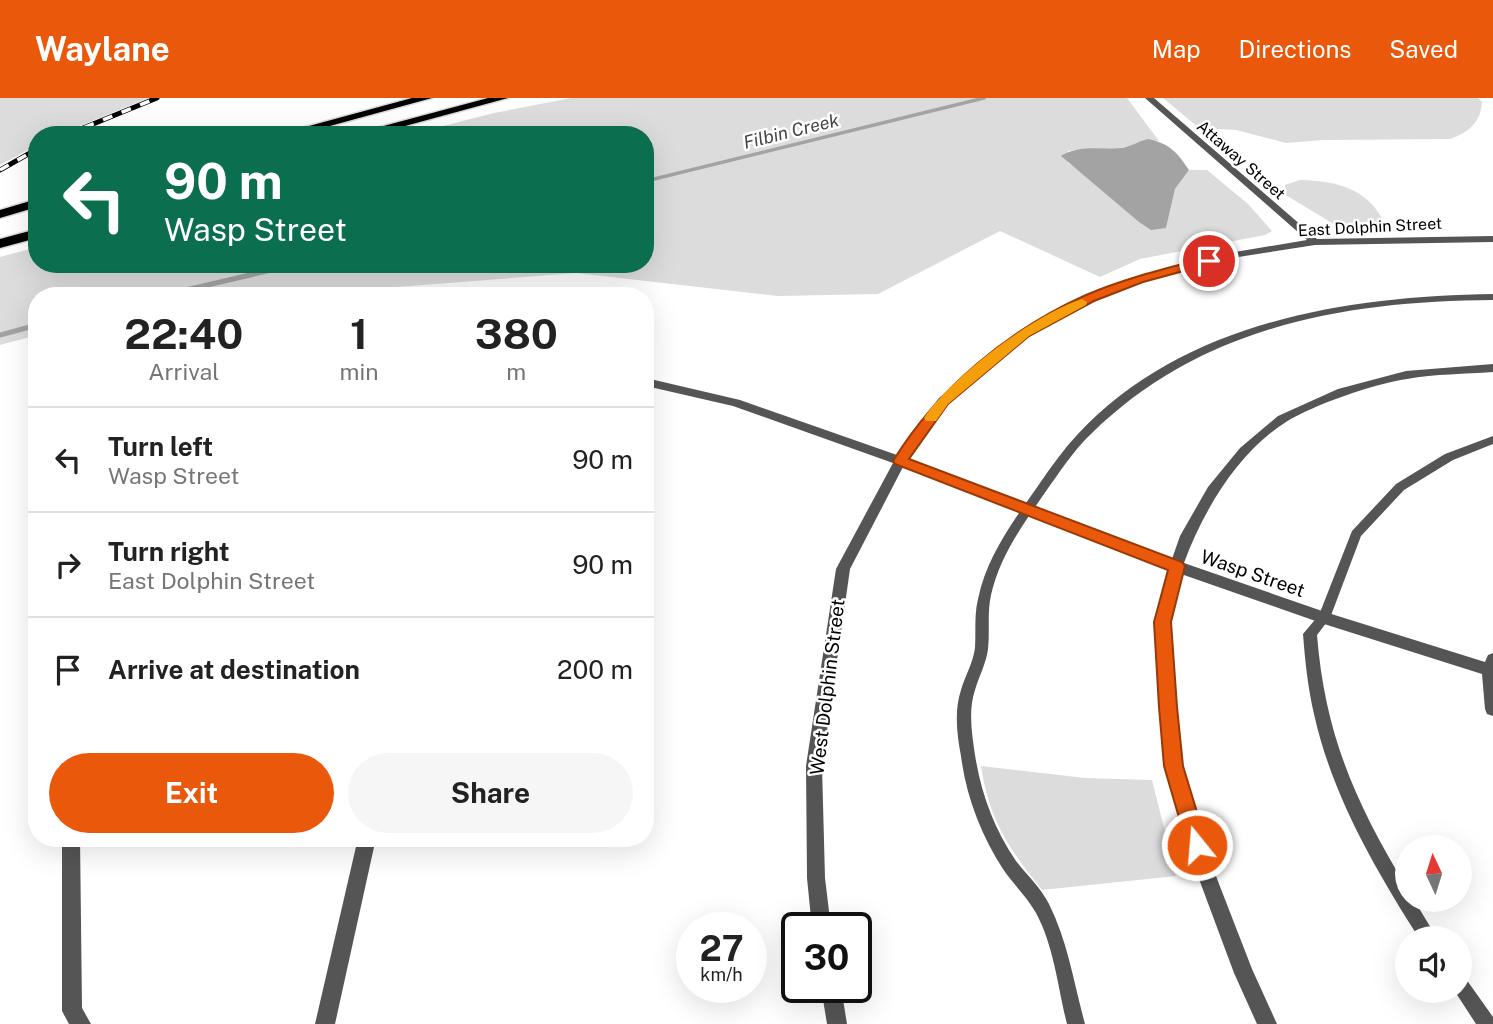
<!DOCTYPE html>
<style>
:root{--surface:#fff;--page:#f6f6f6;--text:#222;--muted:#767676;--line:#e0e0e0;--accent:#ea580c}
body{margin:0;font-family:"Public Sans",sans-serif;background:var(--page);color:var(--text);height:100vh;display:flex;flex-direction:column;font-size:26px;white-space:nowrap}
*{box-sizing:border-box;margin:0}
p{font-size:23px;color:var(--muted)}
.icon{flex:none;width:38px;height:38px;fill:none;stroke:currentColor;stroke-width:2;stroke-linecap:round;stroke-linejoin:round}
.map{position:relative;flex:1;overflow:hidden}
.side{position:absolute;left:28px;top:189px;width:626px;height:560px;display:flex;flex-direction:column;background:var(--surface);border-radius:28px;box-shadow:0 7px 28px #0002}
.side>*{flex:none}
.guide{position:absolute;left:28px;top:28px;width:626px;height:147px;border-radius:28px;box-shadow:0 7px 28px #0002;background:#0b6e4f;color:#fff;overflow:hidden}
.needle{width:46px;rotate:356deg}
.fabs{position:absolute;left:1395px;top:737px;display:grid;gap:14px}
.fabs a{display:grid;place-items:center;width:77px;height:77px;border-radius:50%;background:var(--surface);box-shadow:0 7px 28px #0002;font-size:35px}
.speed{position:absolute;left:676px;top:814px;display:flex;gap:14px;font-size:35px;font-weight:700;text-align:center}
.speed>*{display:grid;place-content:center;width:91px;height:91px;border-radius:50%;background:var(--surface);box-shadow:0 7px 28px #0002;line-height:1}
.speed small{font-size:18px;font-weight:400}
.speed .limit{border:4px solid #111;border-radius:10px;background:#fff;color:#111}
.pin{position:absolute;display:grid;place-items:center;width:60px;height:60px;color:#fff;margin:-30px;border:4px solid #fff;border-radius:50%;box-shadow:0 2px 7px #0007}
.me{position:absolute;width:77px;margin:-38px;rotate:343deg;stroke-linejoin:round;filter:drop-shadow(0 0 5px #0008)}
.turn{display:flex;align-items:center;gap:24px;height:147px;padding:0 21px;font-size:32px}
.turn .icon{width:91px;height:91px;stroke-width:2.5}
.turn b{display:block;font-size:49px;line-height:60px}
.eta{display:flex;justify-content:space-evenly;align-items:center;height:119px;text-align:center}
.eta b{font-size:42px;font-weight:700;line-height:49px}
.action{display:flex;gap:14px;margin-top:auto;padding:14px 21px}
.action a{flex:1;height:80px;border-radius:42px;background:var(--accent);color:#fff;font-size:28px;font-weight:700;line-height:80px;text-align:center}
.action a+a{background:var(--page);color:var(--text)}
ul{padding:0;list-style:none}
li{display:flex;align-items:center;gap:21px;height:105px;padding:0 21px;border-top:2px solid var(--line)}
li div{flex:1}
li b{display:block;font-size:26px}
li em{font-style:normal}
header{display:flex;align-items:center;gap:42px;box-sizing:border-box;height:98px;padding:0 35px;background:var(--accent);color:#fff}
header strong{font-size:33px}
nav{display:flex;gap:38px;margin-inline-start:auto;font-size:24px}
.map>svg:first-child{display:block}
</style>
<header>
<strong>Waylane</strong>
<nav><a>Map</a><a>Directions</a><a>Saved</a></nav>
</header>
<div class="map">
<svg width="1493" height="926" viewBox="0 0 1493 926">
<rect width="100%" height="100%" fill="#fff"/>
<g fill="#dcdcdc">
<path d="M0,0H149L57,37H37V47L0,67Z"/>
<path d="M571,0H1127L1159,43C1144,40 1135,49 1120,50C1103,51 1086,50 1068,53V65L1166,130L1175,91L1189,72H1207L1248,106L1272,133L1265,137L1140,161L1100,179L1000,133L878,196L777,198L576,175L281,198H37V237L0,247V159L37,149V166H646V37H408L494,15Z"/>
<path d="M1163,0H1478L1482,4C1481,24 1468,35 1450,41L1323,42L1286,45L1236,32L1199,30Z"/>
<path d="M1300,82C1336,83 1367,90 1384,124L1337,128L1284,96L1285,87Z"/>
<path d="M981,668L1085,680L1152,682L1176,778L1042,792C1008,749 990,724 981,668Z"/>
</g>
<path fill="#a3a3a3" d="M1148,41C1169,45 1178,55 1189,72L1175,91L1166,130L1151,132L1139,124L1061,58C1079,46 1101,52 1121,50C1130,49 1139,43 1148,41Z"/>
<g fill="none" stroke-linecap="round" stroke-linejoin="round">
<path stroke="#a3a3a3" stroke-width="3.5" d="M646,83L984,0"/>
<g stroke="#a3a3a3" stroke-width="5">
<path d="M160,198L297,166"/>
<path d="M0,237L37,227"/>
</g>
<defs>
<g id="motorway">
<path d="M412,0H432L297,37H276Z"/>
<path d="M488,0H508L372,37H350Z"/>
<path d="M37,101V109L0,120V112Z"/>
<path d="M37,131V140L0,150V141Z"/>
</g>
</defs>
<use href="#motorway" stroke="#dbdbdb" stroke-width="3"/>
<g fill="#555" fill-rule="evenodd">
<path d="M1493,196V202C1345,203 1201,228 1091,336C1073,353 1059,375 1044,396C1022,428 1000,458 991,497C987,515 990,533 988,551C986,566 979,578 975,592C968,613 972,636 975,657C981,695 994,731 1016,763C1027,777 1041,790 1049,806C1068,844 1074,886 1085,926H1067C1058,890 1054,848 1036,815C1027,799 1013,786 1003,771C981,737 966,698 961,658C957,637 954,613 961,592C965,578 973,565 975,550C976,534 974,517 978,501C987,457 1015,421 1040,385C1051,369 1063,352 1077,337C1182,224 1346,198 1493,196Z"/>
<path d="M1493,338V346L1453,362L1404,392L1361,438L1330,520L1317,537C1325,637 1356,706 1407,790V802H1414L1437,840H1419C1375,771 1332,697 1314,616C1308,590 1305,563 1303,536L1319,517L1352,433L1396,386L1445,356Z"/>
<path d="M1460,878L1466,881L1493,919V926H1476L1454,892H1460Z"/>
</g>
<g fill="#555" fill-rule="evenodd">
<path d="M1145,0H1154L1317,141L1493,138V144L1315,147L1232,160L1143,183L1094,202L1028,237L947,306L908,361L1172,461L1180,438L1208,389L1240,350L1278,318L1338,291L1406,273L1493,266V274C1465,276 1435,276 1407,281C1374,286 1315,306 1286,324C1238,354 1203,413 1184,465L1325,514L1485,564L1488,557L1493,555V618L1487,616L1485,611L1482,576L1324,526L1181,476L1170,524L1181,668L1214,773L1252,871L1277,926H1257L1234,875L1196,773L1165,668L1156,524L1168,471L903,369L850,471L822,668L825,780L831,830H812L807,780L806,668L836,471L893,365L733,308L646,288V280L740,302L897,357L939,300L1020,233L1086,198L1135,179L1229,155L1307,142Z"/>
<path d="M62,740H80L82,910L91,926H69L62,913Z"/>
<path d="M358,740H376L335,926H315Z"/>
<path d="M821,889H841L847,926H827Z"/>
</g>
<use href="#motorway" fill="#000" fill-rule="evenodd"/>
<defs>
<g id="rail">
<path d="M66,37L157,0"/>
<path d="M0,72L37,51"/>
</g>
</defs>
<use href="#rail" stroke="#000" stroke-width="5"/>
<use href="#rail" stroke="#fff" stroke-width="3.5" stroke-dasharray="10" stroke-linecap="butt"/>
</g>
<path fill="#ea580c" stroke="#983908" stroke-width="2" d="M1209,159L1215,163L1213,165L1143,184L1094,203L1029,238L948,306L909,361L1182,464L1185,468L1171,524L1177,609L1183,668L1207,747L1204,754L1197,757L1190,754L1187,747L1164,668L1159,609L1154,524L1168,472L895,366L893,363C938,290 1008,232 1086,197C1125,180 1168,170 1209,159Z"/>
<path fill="#f59e0b" d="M1082,201L1087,204L1086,207L1029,238L948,306L936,323H926L924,320C950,280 1036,215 1082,201Z"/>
<g text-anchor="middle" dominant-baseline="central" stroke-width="5" stroke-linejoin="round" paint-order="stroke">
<g font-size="16" fill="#000" stroke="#fff">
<text transform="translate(1241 62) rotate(41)">Attaway Street</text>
<text transform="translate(1370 129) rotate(-3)">East Dolphin Street</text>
</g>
<g font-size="18" font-style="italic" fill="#444" stroke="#fff">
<text transform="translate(791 33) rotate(-14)">Filbin Creek</text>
</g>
<g font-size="19" fill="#000" stroke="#fff">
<text transform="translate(1253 475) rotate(19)">Wasp Street</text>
<text transform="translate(827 589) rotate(-83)">West Dolphin Street</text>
</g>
</g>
</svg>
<div class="fabs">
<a><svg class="needle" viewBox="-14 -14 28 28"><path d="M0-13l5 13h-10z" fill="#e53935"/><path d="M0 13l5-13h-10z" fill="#767676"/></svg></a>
<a><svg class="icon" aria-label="sound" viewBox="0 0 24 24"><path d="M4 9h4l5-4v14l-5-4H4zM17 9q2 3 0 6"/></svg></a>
</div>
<div class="speed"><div>27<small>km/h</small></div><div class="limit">30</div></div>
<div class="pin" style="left:1209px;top:163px;background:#d93025"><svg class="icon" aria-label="arrive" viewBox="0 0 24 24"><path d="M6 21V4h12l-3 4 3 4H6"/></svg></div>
<svg class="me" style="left:1197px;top:747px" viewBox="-20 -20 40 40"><circle r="17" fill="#ea580c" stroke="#fff" stroke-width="3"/><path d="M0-11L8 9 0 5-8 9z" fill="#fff"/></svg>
<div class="guide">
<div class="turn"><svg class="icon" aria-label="left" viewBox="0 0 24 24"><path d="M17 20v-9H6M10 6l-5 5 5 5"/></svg><div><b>90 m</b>Wasp Street</div></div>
</div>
<section class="side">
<div class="eta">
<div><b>22:40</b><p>Arrival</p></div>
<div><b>1</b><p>min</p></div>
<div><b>380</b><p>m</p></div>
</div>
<ul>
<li><svg class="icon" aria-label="left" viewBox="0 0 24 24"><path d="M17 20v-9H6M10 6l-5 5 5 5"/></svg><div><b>Turn left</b><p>Wasp Street</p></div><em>90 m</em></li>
<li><svg class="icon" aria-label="right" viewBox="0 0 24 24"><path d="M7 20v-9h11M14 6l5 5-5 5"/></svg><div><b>Turn right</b><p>East Dolphin Street</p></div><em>90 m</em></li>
<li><svg class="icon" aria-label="arrive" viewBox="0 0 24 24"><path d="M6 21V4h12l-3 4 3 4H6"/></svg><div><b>Arrive at destination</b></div><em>200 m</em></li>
</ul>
<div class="action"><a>Exit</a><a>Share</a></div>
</section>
</div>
